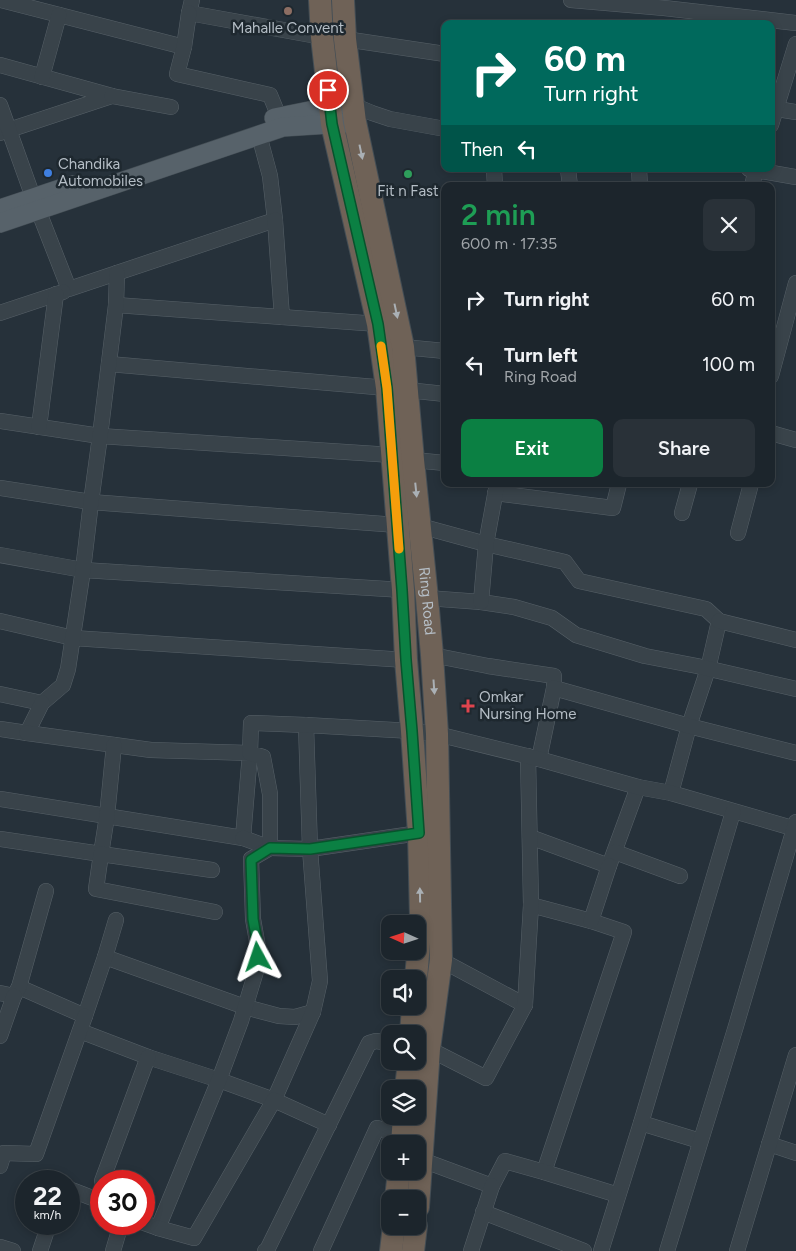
<!DOCTYPE html>
<meta charset="utf-8">
<style>
:root{--surface:#1c252c;--page:#293138;--text:#f1f3f6;--muted:#a0a5a9;--line:#3a4248;--accent:#0b8043}
body{margin:0;font-family:Figtree,sans-serif;background:var(--page);color:var(--text);height:100vh;display:flex;flex-direction:column;font-size:19px;white-space:nowrap}
*{box-sizing:border-box;margin:0}
p{font-size:16px;color:var(--muted)}
.icon{flex:none;width:28px;height:28px;fill:none;stroke:currentColor;stroke-width:2;stroke-linecap:round;stroke-linejoin:round}
.map{position:relative;flex:1;overflow:hidden}
.drawer{position:absolute;left:441px;top:182px;width:334px;height:305px;display:flex;flex-direction:column;background:var(--surface);border-radius:10px;box-shadow:0 2px 8px #0003,0 0 0 1px var(--line)}
.drawer>*{flex:none}
.hud{position:absolute;left:441px;top:20px;width:334px;height:152px;border-radius:10px;box-shadow:0 2px 8px #0003,0 0 0 1px var(--line);background:#00695c;color:#fff;overflow:hidden}
.needle{width:32px;rotate:273deg}
.controls{position:absolute;left:381px;top:915px;display:grid;gap:10px}
.controls a{display:grid;place-items:center;width:45px;height:45px;border-radius:10px;background:var(--surface);box-shadow:0 2px 8px #0003,0 0 0 1px var(--line);font-size:25px}
.speed{position:absolute;left:15px;top:1170px;display:flex;gap:10px;font-size:25px;font-weight:700;text-align:center}
.speed>*{display:grid;place-content:center;width:65px;height:65px;border-radius:50%;background:var(--surface);box-shadow:0 2px 8px #0003,0 0 0 1px var(--line);line-height:1}
.speed small{font-size:12px;font-weight:400}
.speed .limit{border:8px solid #d22;background:#fff;color:#111}
.pin{position:absolute;display:grid;place-items:center;width:42px;height:42px;color:#fff;margin:-21px;border:2px solid #fff;border-radius:50%;box-shadow:0 1px 5px #0007}
.me{position:absolute;width:55px;margin:-28px;rotate:355deg;stroke-linejoin:round;filter:drop-shadow(0 0 4px #0008)}
.turn{display:flex;align-items:center;gap:18px;height:105px;padding:0 20px;font-size:22px}
.turn .icon{width:65px;height:65px;stroke-width:2.5}
.turn b{display:block;font-size:35px;line-height:42px}
.then{display:flex;align-items:center;height:48px;padding:0 20px;background:#0003;gap:10px;font-size:19px}
.round{display:grid;place-items:center;flex:none;width:52px;height:52px;border-radius:10px;background:var(--page)}
.summary{display:flex;align-items:center;justify-content:space-between;height:85px;padding:0 20px}
h1{font-size:30px;font-weight:600;line-height:38px;color:#1e9e55}
.button{display:flex;gap:10px;margin-top:auto;padding:10px 20px}
.button a{flex:1;height:58px;border-radius:10px;background:var(--accent);color:#fff;font-size:20px;font-weight:600;line-height:58px;text-align:center}
.button a+a{background:var(--page);color:var(--text)}
ul{padding:0;list-style:none}
li{display:flex;align-items:center;gap:15px;height:65px;padding:0 20px}
li div{flex:1}
li b{display:block;font-size:19px}
li em{font-style:normal}
.map>svg:first-child{display:block}
</style>
<div class="map">
<svg width="796" height="1251" viewBox="0 0 796 1251">
<rect width="100%" height="100%" fill="#26313a"/>
<g fill="none" stroke-linecap="round" stroke-linejoin="round">
<defs>
<g id="minor">
<path d="M1,0L184,47"/>
<path d="M192,0L189,13L322,37"/>
<path d="M571,0L664,8L796,23"/>
<path d="M189,13L184,47L177,74L270,95L279,117"/>
<path d="M345,39L445,54"/>
<path d="M0,65L112,96L0,133"/>
<path d="M42,77L59,15"/>
<path d="M112,96L171,107"/>
<path d="M0,105L33,197L69,289L275,220L270,176L259,135"/>
<path d="M353,105L372,113L390,119L445,129"/>
<path d="M771,108L796,112"/>
<path d="M771,125L796,44"/>
<path d="M494,169L495,186"/>
<path d="M568,169L570,186"/>
<path d="M639,169L640,186"/>
<path d="M749,169L796,177"/>
<path d="M752,186L756,169"/>
<path d="M275,220L282,317"/>
<path d="M116,305L378,324"/>
<path d="M0,313L63,292"/>
<path d="M403,347L445,351"/>
<path d="M109,364L387,388"/>
<path d="M771,376L796,283"/>
<path d="M407,390L445,394"/>
<path d="M0,421L100,436L392,455"/>
<path d="M39,427L56,294"/>
<path d="M771,433L796,440"/>
<path d="M413,460L445,463"/>
<path d="M0,488L91,502L397,525"/>
<path d="M495,493L613,508L619,484"/>
<path d="M682,513L690,484"/>
<path d="M420,526L486,544L565,562L579,581L706,609L719,621L708,669L689,726L671,793"/>
<path d="M738,533L751,484"/>
<path d="M0,555L83,570L403,590"/>
<path d="M427,598L481,602L514,607L552,618L576,635L645,656L697,666L796,689"/>
<path d="M481,602L486,544L497,484"/>
<path d="M0,621L73,638L406,660"/>
<path d="M719,621L796,640"/>
<path d="M432,655L488,666L554,676V688"/>
<path d="M0,694L42,703L63,685L68,669L83,570L91,502L100,436L116,305L117,273"/>
<path d="M306,725L310,849L419,833"/>
<path d="M0,729L27,733L42,703"/>
<path d="M539,759L554,688L689,726L796,753"/>
<path d="M0,799L243,838L250,753L151,750L27,733"/>
<path d="M530,837L609,866L638,787"/>
<path d="M0,839L101,854L107,816L114,745"/>
<path d="M615,852L680,876"/>
<path d="M212,870L101,854L96,889L215,912"/>
<path d="M531,905L591,921L624,932L544,1172"/>
<path d="M591,921L609,866"/>
<path d="M105,957L245,1007L279,1016L295,1017L313,1012"/>
<path d="M441,960L525,1005"/>
<path d="M19,987L85,1016L105,957L116,920"/>
<path d="M0,993L14,996L19,987L46,891"/>
<path d="M80,1031L148,1057L219,1080L274,1100L313,1012L320,981L310,849L270,848L243,838"/>
<path d="M0,1036L14,996"/>
<path d="M429,1049L486,1078L525,1005L531,905L528,756"/>
<path d="M641,1123L700,1141"/>
<path d="M769,1144L796,1153"/>
<path d="M422,1160L492,1186L505,1161L544,1172L618,1195"/>
<path d="M0,1166L4,1153L36,1154L85,1016"/>
<path d="M102,1181L148,1057"/>
<path d="M69,1189L95,1199"/>
<path d="M483,1212L584,1251"/>
<path d="M144,1223L158,1228L219,1080L241,1021L257,968L258,947L253,919L251,859L270,848V794L263,757L250,753L251,723L306,725L412,731L437,734L539,759L638,787L671,793L796,829"/>
<path d="M158,1228L194,1238L274,1100L329,1125"/>
<path d="M0,1247L13,1251"/>
<path d="M40,1251L49,1224"/>
<path d="M113,1251L121,1224"/>
<path d="M265,1251L267,1250L369,1043L376,1041L390,1043"/>
<path d="M321,1251L377,1128L402,1134"/>
<path d="M471,1251L492,1186"/>
<path d="M601,1251L641,1123L733,812"/>
<path d="M667,1251L736,1026L796,822"/>
<path d="M737,1251L796,1055"/>
</g>
<g id="major">
<path d="M274,118L309,111L353,105"/>
<path d="M0,209L72,185"/>
<path d="M0,223L283,127L346,123"/>
</g>
<g id="highway">
<path d="M320,0L322,37L332,124L378,324L387,388L403,590L406,660L412,731L419,833L421,918L416,979"/>
<path id="s1" d="M343,0L345,39L355,122L403,347L413,460L427,598L432,655L437,734L441,960L429,1049L418,1207"/>
<path d="M411,1034L413,1006"/>
<path d="M406,1089L409,1061"/>
<path d="M402,1144L404,1116"/>
<path d="M396,1199L399,1171"/>
<path d="M391,1251L394,1226"/>
<path d="M413,1251L416,1226"/>
</g>
</defs>
<use href="#minor" stroke="#576168" stroke-width="16"/>
<use href="#major" stroke="#424c53" stroke-width="20"/>
<use href="#highway" stroke="#444e55" stroke-width="24"/>
<use href="#minor" stroke="#39434a" stroke-width="15"/>
<use href="#major" stroke="#57626a" stroke-width="19"/>
<use href="#highway" stroke="#6f6257" stroke-width="22"/>
</g>
<defs><path id="oneway-solid" d="M-6-.8H1V-3.2L6.5 0L1 3.2V.8H-6Z" transform="scale(1.25)"/></defs>
<g fill="#aab0b5">
<use href="#oneway-solid" transform="translate(361 152) rotate(78)"/>
<use href="#oneway-solid" transform="translate(396 311) rotate(78)"/>
<use href="#oneway-solid" transform="translate(416 490) rotate(84)"/>
<use href="#oneway-solid" transform="translate(434 687) rotate(86)"/>
<use href="#oneway-solid" transform="translate(420 895) rotate(-91)"/>
</g>
<g fill="none" stroke-linecap="round" stroke-linejoin="round">
<defs>
<path id="route" d="M258,957V947L253,919L251,860L270,848L310,849L419,833L412,731L406,660L402,590L387,388L378,324L332,124L328,90"/>
</defs>
<use href="#route" stroke="#07532c" stroke-width="12"/>
<use href="#route" stroke="#0b8043" stroke-width="9"/>
<path stroke="#f59e0b" stroke-width="9" d="M381,346L387,388L399,549"/>
</g>
<circle fill="#8d6e63" stroke="#1e282f" stroke-width="2" cx="288" cy="11" r="5"/>
<circle fill="#3f7fe0" stroke="#1e282f" stroke-width="2" cx="48" cy="173" r="5"/>
<circle fill="#2e9e5b" stroke="#1e282f" stroke-width="2" cx="408" cy="174" r="5"/>
<path fill="#e0444e" stroke="#1e282f" stroke-width="2" d="M465.5 698.5h5v5h5v5h-5v5h-5v-5h-5v-5h5z"/>
<g text-anchor="middle" dominant-baseline="central" stroke-width="5" stroke-linejoin="round" paint-order="stroke">
<g font-size="15" fill="#b5bec6" stroke="#1e282f">
<text x="288" y="28">Mahalle Convent</text>
<text x="58" y="164" text-anchor="start">Chandika<tspan x="58" dy="17">Automobiles</tspan></text>
<text x="408" y="191">Fit n Fast</text>
<text x="479" y="697" text-anchor="start">Omkar<tspan x="479" dy="17">Nursing Home</tspan></text>
</g>
<g font-size="15" fill="#b5bec6" stroke="#1e282f">
<text stroke="none"><textPath href="#s1" startOffset="608">Ring Road</textPath></text>
</g>
</g>
</svg>
<div class="controls">
<a><svg class="needle" viewBox="-14 -14 28 28"><path d="M0-13l5 13h-10z" fill="#e53935"/><path d="M0 13l5-13h-10z" fill="#a0a5a9"/></svg></a>
<a><svg class="icon" aria-label="sound" viewBox="0 0 24 24"><path d="M4 9h4l5-4v14l-5-4H4zM17 9q2 3 0 6"/></svg></a>
<a><svg class="icon" aria-label="search" viewBox="0 0 24 24"><circle cx="10" cy="10" r="6"/><path d="M15 15l6 6"/></svg></a>
<a><svg class="icon" aria-label="layers" viewBox="0 0 24 24"><path d="M12 4l9 5-9 5-9-5zM3 14l9 5 9-5"/></svg></a>
<a>+</a>
<a>−</a>
</div>
<div class="speed"><div>22<small>km/h</small></div><div class="limit">30</div></div>
<div class="pin" style="left:328px;top:90px;background:#d93025"><svg class="icon" aria-label="arrive" viewBox="0 0 24 24"><path d="M6 21V4h12l-3 4 3 4H6"/></svg></div>
<svg class="me" style="left:258px;top:957px" viewBox="-20 -20 40 40"><path d="M0-17L14 15 0 8-14 15z" fill="#0b8043" stroke="#fff" stroke-width="4"/></svg>
<div class="hud">
<div class="turn"><svg class="icon" aria-label="right" viewBox="0 0 24 24"><path d="M7 20v-9h11M14 6l5 5-5 5"/></svg><div><b>60 m</b>Turn right</div></div>
<div class="then">Then<svg class="icon" aria-label="left" viewBox="0 0 24 24"><path d="M17 20v-9H6M10 6l-5 5 5 5"/></svg></div>
</div>
<section class="drawer">
<div class="summary"><div><h1>2 min</h1><p>600 m · 17:35</p></div><a class="round"><svg class="icon" aria-label="close" viewBox="0 0 24 24"><path d="M6 6l12 12M18 6L6 18"/></svg></a></div>
<ul>
<li><svg class="icon" aria-label="right" viewBox="0 0 24 24"><path d="M7 20v-9h11M14 6l5 5-5 5"/></svg><div><b>Turn right</b></div><em>60 m</em></li>
<li><svg class="icon" aria-label="left" viewBox="0 0 24 24"><path d="M17 20v-9H6M10 6l-5 5 5 5"/></svg><div><b>Turn left</b><p>Ring Road</p></div><em>100 m</em></li>
</ul>
<div class="button"><a>Exit</a><a>Share</a></div>
</section>
</div>
